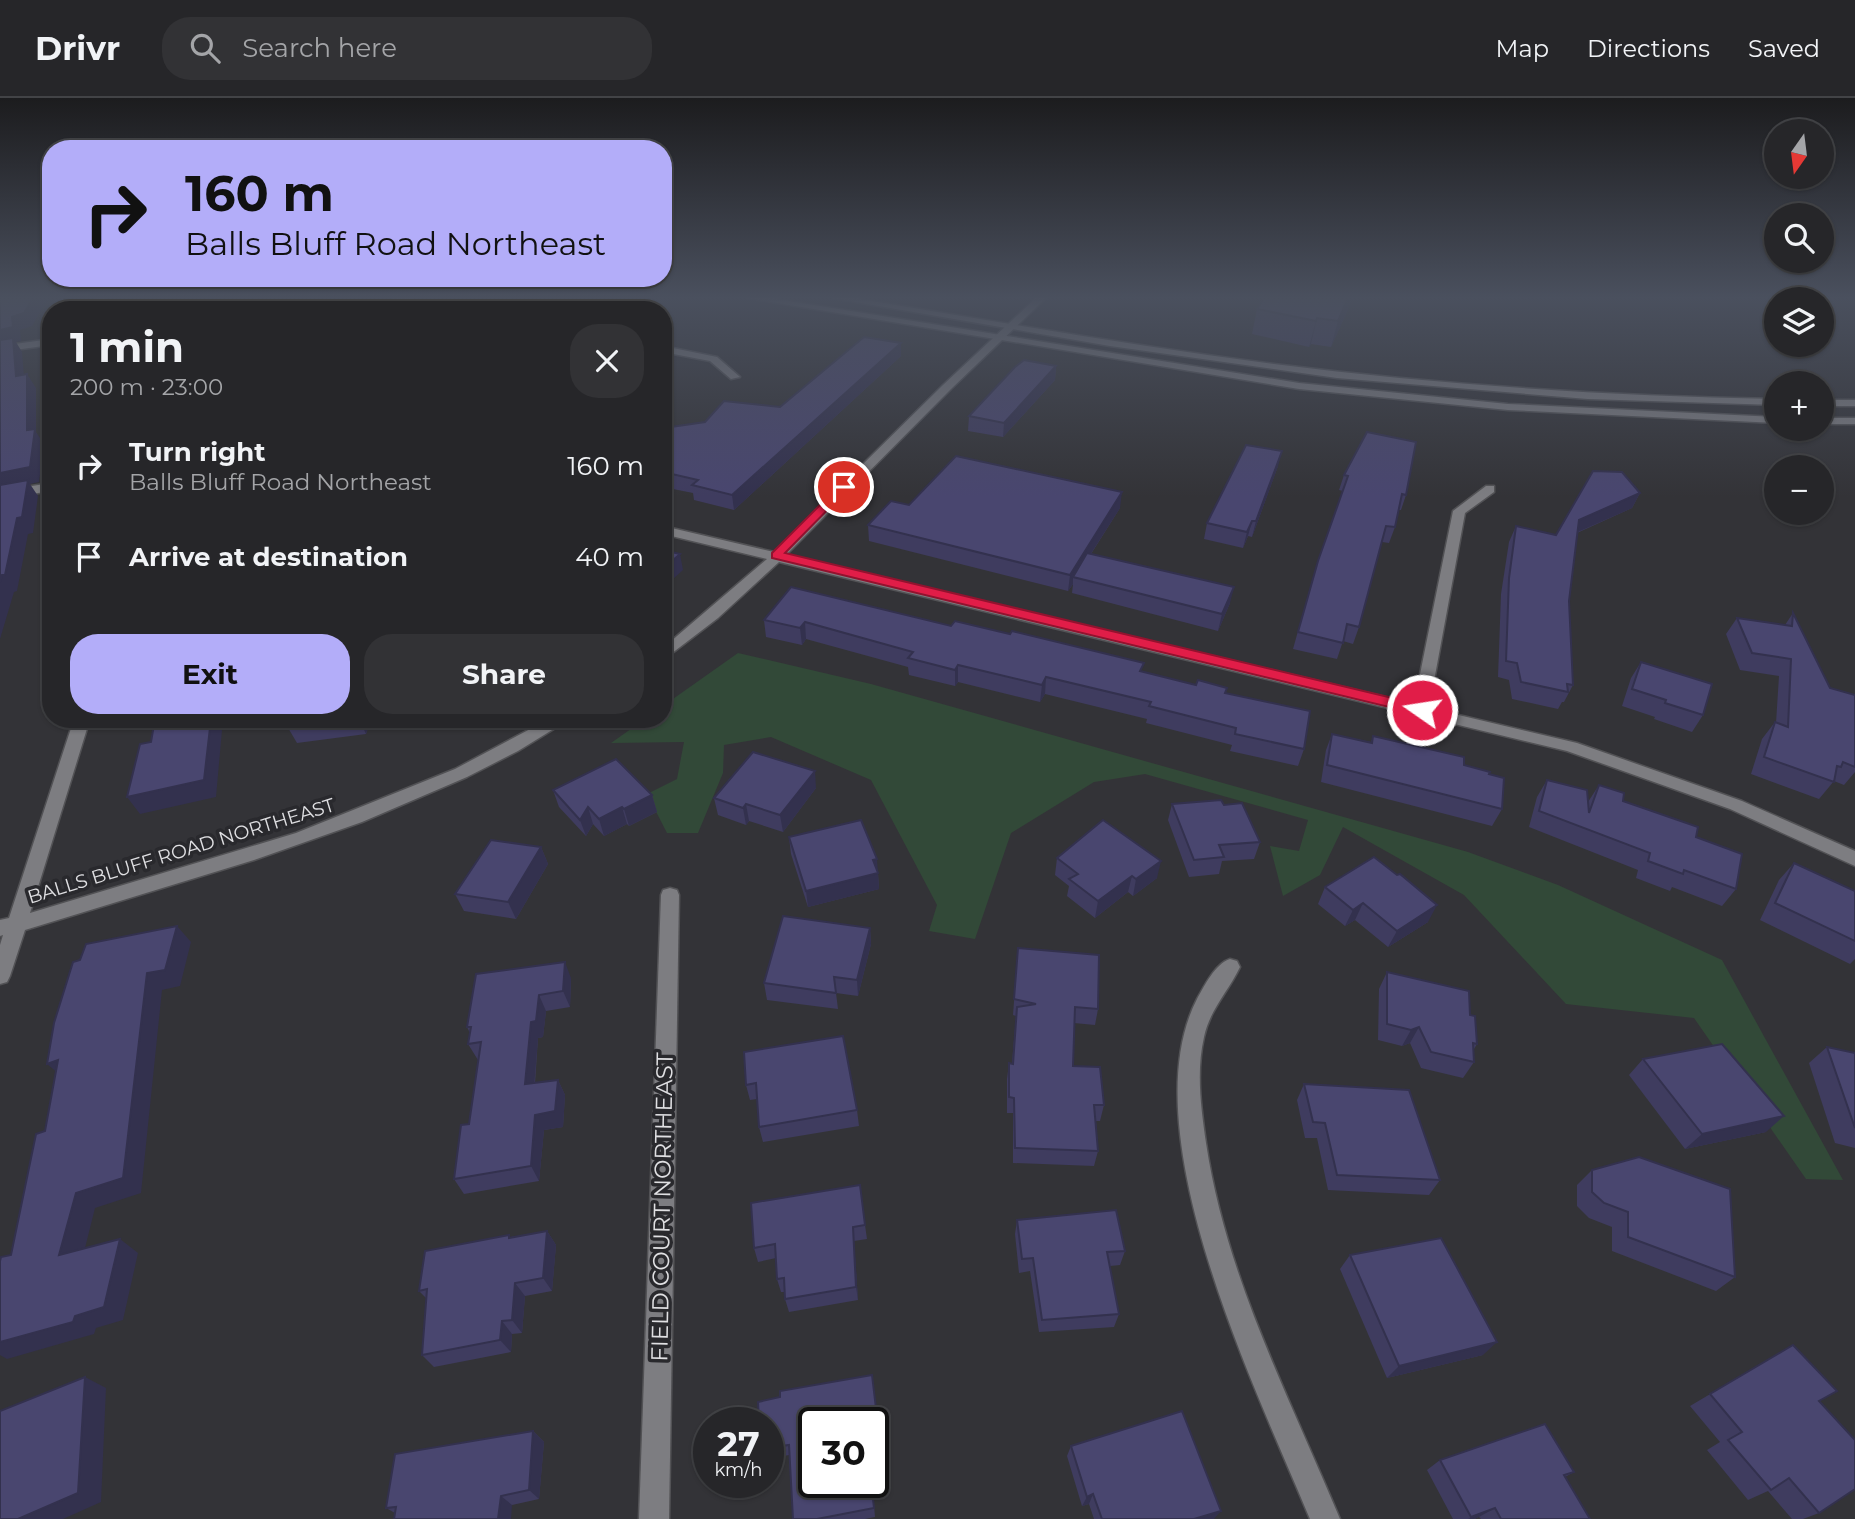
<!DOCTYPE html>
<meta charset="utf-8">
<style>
:root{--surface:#262629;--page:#323235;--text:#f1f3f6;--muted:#a4a5a8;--line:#424346;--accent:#b3adf9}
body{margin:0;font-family:Montserrat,sans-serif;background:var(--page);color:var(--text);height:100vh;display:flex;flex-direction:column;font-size:26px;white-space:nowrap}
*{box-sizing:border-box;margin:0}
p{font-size:23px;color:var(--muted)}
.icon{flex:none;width:38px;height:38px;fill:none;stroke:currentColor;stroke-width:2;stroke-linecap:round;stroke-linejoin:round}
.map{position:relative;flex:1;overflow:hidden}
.panel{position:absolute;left:42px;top:203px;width:630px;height:427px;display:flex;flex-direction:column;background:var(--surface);border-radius:28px;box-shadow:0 2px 5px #0004,0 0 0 2px var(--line)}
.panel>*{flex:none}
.hud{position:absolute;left:42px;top:42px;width:630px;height:147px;border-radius:28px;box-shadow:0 2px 5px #0004,0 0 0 2px var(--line);background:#b3adf9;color:#111;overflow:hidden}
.needle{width:46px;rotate:194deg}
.fabs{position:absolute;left:1764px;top:21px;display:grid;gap:14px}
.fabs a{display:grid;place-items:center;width:70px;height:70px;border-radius:50%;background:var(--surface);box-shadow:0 2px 5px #0004,0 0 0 2px var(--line);font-size:35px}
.speed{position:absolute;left:693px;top:1309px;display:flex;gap:14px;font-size:35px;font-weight:700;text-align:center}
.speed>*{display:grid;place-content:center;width:91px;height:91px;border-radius:50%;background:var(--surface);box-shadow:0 2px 5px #0004,0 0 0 2px var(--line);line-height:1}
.speed small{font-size:18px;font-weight:400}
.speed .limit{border:4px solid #111;border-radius:10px;background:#fff;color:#111}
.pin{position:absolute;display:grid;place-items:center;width:60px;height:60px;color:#fff;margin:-30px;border:4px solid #fff;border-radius:50%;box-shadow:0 2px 7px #0007}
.me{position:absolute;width:77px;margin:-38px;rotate:283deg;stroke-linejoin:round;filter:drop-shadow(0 0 5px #0008)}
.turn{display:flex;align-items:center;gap:24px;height:147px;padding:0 28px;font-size:32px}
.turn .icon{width:91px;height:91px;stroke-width:2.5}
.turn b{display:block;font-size:49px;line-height:60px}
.round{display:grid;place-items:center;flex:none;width:74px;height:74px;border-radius:28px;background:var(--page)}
.headline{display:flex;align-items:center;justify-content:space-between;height:119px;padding:0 28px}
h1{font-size:42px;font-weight:700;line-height:52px}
.cta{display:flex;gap:14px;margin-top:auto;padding:14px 28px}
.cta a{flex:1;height:80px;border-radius:28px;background:var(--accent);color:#111;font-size:28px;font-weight:700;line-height:80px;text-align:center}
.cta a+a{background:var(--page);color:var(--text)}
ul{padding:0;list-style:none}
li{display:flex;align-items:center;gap:21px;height:91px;padding:0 28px}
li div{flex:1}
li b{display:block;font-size:26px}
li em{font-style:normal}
header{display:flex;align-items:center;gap:42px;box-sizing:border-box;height:98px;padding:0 35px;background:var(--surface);border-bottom:2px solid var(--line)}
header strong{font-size:33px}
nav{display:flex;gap:38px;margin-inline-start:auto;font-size:24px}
.search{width:490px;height:63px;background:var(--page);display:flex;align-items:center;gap:18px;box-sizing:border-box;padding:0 24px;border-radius:28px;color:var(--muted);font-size:26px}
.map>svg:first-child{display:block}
</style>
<header>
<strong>Drivr</strong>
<div class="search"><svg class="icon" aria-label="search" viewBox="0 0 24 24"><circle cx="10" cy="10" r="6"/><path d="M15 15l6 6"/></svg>Search here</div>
<nav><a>Map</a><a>Directions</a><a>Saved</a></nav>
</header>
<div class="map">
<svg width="1855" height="1421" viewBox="0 0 1855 1421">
<rect width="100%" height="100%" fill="#333337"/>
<path fill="#324938" d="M738,555L871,586L1468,754L1558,787L1722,862L1843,1082L1806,1081L1694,920L1566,906L1464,797L1343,729L1320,777L1283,798L1270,748L1299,753L1308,722L1145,676L1094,684L1011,735L975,841L929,833L937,807L871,682L771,639L724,647L723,675L698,735H667L647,696L677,681L684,644L611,645L645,621H663V608Z"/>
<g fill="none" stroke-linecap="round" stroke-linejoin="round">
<defs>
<g id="street">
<path d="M97,200H106L101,212H92Z"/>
<path d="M392,200H412L463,212H443Z"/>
<path d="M1036,200H1046L951,291L786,457L1414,606L1453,413L1486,388H1494V394L1465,415L1429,610L1577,645L1742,703L1855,753V768L1730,711L1567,653L779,464L718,520L663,562V550L767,461L663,436V428L774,454L943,287Z"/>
<path d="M51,241V247L0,254V248Z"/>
<path d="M663,248L717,259L740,279L731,281L710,263L663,254Z"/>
<path d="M51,385V393L0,401V393Z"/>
<path d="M74,621H90L30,815L296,735L455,671L549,621H570L518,653L467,679L362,724L254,762L25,832L10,878L7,884L0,886V847L3,837L0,838V822L9,820Z"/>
<path d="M670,790L677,792L679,797L669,1421H639L661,797L663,792Z"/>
<path d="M1230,861L1237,863L1240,869C1228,894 1210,911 1204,939C1196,974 1201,1010 1206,1045C1226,1179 1289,1298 1340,1421H1310C1257,1293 1129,1033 1197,901C1205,887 1215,866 1230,861Z"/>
</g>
<g id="secondary">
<path d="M747,200H770L1299,285L1508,306L1776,319V325L1508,312L1299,291Z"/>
<path d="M832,200H854C994,223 1133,248 1274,266C1440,287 1608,298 1776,301V307L1588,301L1337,280L1110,248Z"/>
<rect x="1822" y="302" width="33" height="6"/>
<rect x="1822" y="320" width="33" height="6"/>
</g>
</defs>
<use href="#street" stroke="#525255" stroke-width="3"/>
<use href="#secondary" stroke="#525255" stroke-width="3"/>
<use href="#street" fill="#7d7d81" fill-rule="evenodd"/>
<use href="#secondary" fill="#7d7d81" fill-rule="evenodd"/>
</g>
<g fill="#3f3c5f">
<path d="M207,200H311L373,212H223L210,207Z"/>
<path d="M1353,200L1331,249L1311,246L1309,249L1252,236L1257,211Z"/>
<path d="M901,258L734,412L694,402L693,395L663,389V334L705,324L780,309Z"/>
<path d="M1056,268L1055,282L1003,339L968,333L969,318Z"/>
<path d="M1278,368L1252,439L1248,438L1243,450L1204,441L1207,425Z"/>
<path d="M1344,377L1406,397L1401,412H1399L1395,429L1389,445L1382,444L1359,529L1353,546L1343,543L1337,561L1293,551L1313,479L1343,393L1339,392Z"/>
<path d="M1640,395L1632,410L1577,435L1569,503L1573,587L1564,604H1562L1558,611L1512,601L1509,582L1498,579L1501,496L1509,444L1516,428L1556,437Z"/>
<path d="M1120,410L1091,456L1230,505L1218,533L1072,495L1073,486L1068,493L869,443L868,427Z"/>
<path d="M791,489L1226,595L1304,651L1298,668L1230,653L1232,647L1146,625L1147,621L1045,596L1040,604L958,584L955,588L909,577L908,569L806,541L802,547L766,539L764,522Z"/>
<path d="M1793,515L1830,590L1855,597V674L1844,687L1834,683L1819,701L1751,676L1762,641L1775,624L1776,625L1779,578L1740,572L1726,536L1737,520L1785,527Z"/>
<path d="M1641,564L1703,617L1692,634L1654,621L1655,619L1622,608L1631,580Z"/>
<path d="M290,621H371L366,636L297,645L287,628Z"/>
<path d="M1332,636L1371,644L1373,638L1489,676L1502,711L1492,728L1321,684L1326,652Z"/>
<path d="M1547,682L1588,704L1599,687L1623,703L1696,739L1736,791L1722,808L1672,789L1670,793L1636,780L1638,772L1529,729L1537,699Z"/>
<path d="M816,690L783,734L749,723L746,727L718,717L714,700Z"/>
<path d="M553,692L652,697L657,714L629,728L627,726L604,738L593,726L586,738L559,709Z"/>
<path d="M1172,706L1224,707L1260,744L1254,761L1222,763L1219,776L1189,779L1168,722Z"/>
<path d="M789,739L878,775L879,791L808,809L791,756Z"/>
<path d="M541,749L548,766L516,821L464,813L455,796Z"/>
<path d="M1057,760L1157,780L1133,798L1128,794L1095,820L1067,798L1069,788L1055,777Z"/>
<path d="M1794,765L1855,793V861L1850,866L1760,822L1779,782Z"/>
<path d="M1325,789L1428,824L1388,849L1355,822L1345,828L1318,806Z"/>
<path d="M870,830L871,846L858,898L836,895L838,911L767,902L764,885Z"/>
<path d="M1018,850L1098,911L1095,927L1074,925L1073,968L1104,1007L1100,1023H1096L1098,1053L1094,1068L1013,1065V1015H1007V981L1009,965H1012L1016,918L1013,917Z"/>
<path d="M1387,874L1470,917L1477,946L1474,951V964L1463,980L1421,970L1410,945L1402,948L1378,942L1379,891Z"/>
<path d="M571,880L570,909L546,913L543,939L538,940L535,985L558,982L565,997L563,1029L544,1032L539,1083L464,1096L454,1081L469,1026L479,962H478L468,946L470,935L467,929Z"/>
<path d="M1827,949L1855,955V1050L1835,1045L1809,965Z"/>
<path d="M744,954L857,1012L859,1028L763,1044L759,1029L757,1001L750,1002L746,987Z"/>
<path d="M1643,961L1766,1034L1685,1051L1629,977Z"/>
<path d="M1304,986L1440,1082L1429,1097L1328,1092L1317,1040H1305L1297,1002Z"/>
<path d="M1592,1072L1735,1179L1716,1193L1612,1153V1129L1589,1120L1577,1108V1087Z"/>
<path d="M751,1105L865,1127L867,1141L854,1143L858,1202L789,1214L785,1201V1194H781L777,1181L776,1160L758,1164L754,1150Z"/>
<path d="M1017,1122L1125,1153L1120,1167L1110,1168L1119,1216L1114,1229L1039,1234L1030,1173L1019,1175L1015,1136Z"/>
<path d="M547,1133L556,1147L552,1193L525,1198L522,1235L512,1236L511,1254L434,1269L422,1257L427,1201L419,1193L511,1139Z"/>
<path d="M1350,1157L1483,1257L1387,1280L1340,1171Z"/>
<path d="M1793,1247L1819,1303V1415L1803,1421H1792L1768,1393L1748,1402L1707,1352L1720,1344L1690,1308Z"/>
<path d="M872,1277L879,1338L873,1339V1325H814L872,1384L875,1419L865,1421H793L789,1357L768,1361V1325L780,1299Z"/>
<path d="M533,1333L544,1344L539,1401L512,1407L395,1415L386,1410Z"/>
<path d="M1071,1348L1214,1421H1094L1089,1406L1082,1408L1067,1358Z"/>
<path d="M1440,1362L1574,1374L1565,1379L1590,1421H1481L1479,1419L1474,1421H1453L1427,1372Z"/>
</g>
<g fill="#33314e">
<path d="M33,200H48L32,228L20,232L21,243L16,244L22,254L25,292L0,247V232L12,219Z"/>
<path d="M562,200H589L568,212H541Z"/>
<path d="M1348,200H1353L1331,249L1338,223Z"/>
<path d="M1317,220L1311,246L1309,249L1316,223Z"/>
<path d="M901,245V258L734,412L732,397Z"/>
<path d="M1056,268L1055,282L1003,339L1004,325Z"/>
<path d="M27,276L36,290V334L44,346L39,384L30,386L38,398L33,435L28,436L17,493L14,494L0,541V375L27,332Z"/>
<path d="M1282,353L1278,368L1252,439L1256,423Z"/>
<path d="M1122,394L1120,410L1076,479H1073V486L1068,493L1070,477Z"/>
<path d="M1640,395L1632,410L1571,437L1579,422Z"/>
<path d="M1252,423L1248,438L1243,450L1247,434Z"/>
<path d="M680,456L683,472L663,490V471Z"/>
<path d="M1234,489L1230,505L1218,533L1222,516Z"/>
<path d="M805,524L806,541L802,547L800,530Z"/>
<path d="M958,567V584L955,588V572Z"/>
<path d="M1046,579L1045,596L1040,604L1042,587Z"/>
<path d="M211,621H223L216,699L140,716L127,699Z"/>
<path d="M359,621H371L366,636Z"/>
<path d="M411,621H422L413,626Z"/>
<path d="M815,673L816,690L783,734L780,717Z"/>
<path d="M652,697L657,714L629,728L624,711Z"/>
<path d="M746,706L749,723L746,727L743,710Z"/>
<path d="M588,709L593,726L586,738L580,722Z"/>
<path d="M622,709L627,726L604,738L599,721Z"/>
<path d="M541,749L548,766L516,821L508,804Z"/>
<path d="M877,761L879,791L808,809L806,793Z"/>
<path d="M1161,763L1157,780L1133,798L1136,781Z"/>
<path d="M1132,778L1128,794L1095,820L1098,803Z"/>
<path d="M1363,805L1355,822L1345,828L1353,812Z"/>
<path d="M1437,807L1428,824L1388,849L1397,833Z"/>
<path d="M177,828L191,844L180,888L162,892L141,1095L95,1110L80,1170L59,1157L76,1095L147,875Z"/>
<path d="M870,830L871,846L858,898L857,882Z"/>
<path d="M565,864L571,880L570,909L563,893Z"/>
<path d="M539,897L546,913L543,939L538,940L533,1002L525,986L531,924Z"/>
<path d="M1419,929L1410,945L1402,948L1411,932Z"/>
<path d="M58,962L65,981L47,966Z"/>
<path d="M558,982L565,997L563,1029L544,1032L539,1083L531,1068L535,1017Z"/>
<path d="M1784,1018L1766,1034L1685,1051L1702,1036Z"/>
<path d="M853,1129L854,1143L858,1202L856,1189Z"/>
<path d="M547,1133L556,1147L552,1193L543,1180Z"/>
<path d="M120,1141L138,1155L123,1222L96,1230L94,1236L7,1261L0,1257V1244L75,1218Z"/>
<path d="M515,1185L525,1198L522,1235L512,1222Z"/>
<path d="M502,1223L512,1236L511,1254L500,1242Z"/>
<path d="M1497,1244L1483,1257L1387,1280L1399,1268Z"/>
<path d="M85,1279L106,1290L101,1404L63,1421H18Z"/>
<path d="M533,1333L544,1344L539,1401L529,1392Z"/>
<path d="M1093,1396L1089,1406L1082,1408L1087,1399Z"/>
<path d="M501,1398L512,1407L511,1421H498Z"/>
<path d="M1495,1410L1479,1419L1474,1421H1468Z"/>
<path d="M1221,1413L1214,1421H1194Z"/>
</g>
<g fill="#49466f" stroke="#33314e" stroke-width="2">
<path d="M0,200H33L24,215L12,219L13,229L0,232Z"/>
<path d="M141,200H182L186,212H135Z"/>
<path d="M221,200H311L373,212H249Z"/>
<path d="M417,200L461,201L562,200L541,212H392Z"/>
<path d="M1264,200H1348L1338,223L1317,220L1316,223L1257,211Z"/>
<path d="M864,239L901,245L732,397L692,387L698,382L663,374V334L671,329L705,324L724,303L780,309Z"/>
<path d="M13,240L16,278L27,276V332L35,331L30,369L0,375V242Z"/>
<path d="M1024,262L1056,268L1004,325L969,318L1015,269Z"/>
<path d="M1367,334L1416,344L1406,397L1402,396L1395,429L1386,428L1359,529L1347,526L1343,545L1298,534L1318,463L1348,378L1344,377Z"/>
<path d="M1246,347L1282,353L1256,423H1252L1247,434L1207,425Z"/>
<path d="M956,358L1122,394L1070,477L868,427L891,403L909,407Z"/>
<path d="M1593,373L1622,374L1640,395L1579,422L1569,503L1573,587L1567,586L1568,594L1521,584L1517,565L1506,563L1509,480L1516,428L1556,437Z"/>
<path d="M28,382L22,419L17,420L5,477H2L0,484V387Z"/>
<path d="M663,452L680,456L663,471Z"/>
<path d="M1087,455L1234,489L1222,516L1073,479Z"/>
<path d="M791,489L951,528L955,523L1010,536L1012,533L1144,565L1140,573L1196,587L1198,582L1227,590L1225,595L1310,613L1304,651L1235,636L1236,630L1149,608L1151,604L1046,579L1042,587L958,567L955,572L908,560L913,554L805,524L800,530L764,522Z"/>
<path d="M1793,515L1830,590L1855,597V669L1843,664L1841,669L1837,668L1834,684L1764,659L1775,624L1788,629L1791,561L1752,555L1737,520L1792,528Z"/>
<path d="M1641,564L1712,586L1703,617L1665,605L1666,602L1632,591Z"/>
<path d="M155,621H211L204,682L127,699L140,646L151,644Z"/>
<path d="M290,621H342L287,628Z"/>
<path d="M1332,636L1372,645L1373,638L1464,659V667L1490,674L1489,676L1504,680L1502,711L1327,667Z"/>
<path d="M753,654L815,673L780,717L746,706L743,710L714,700Z"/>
<path d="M616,661L652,697L624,711L622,709L599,721L588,709L580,722L553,692Z"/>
<path d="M1547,682L1587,692L1589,715L1599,687L1624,695L1623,703L1698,729L1696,739L1742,756L1736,791L1684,772L1683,776L1648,763L1650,755L1539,713Z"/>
<path d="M1221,702L1224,707L1242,705L1260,744L1219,747L1224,759L1194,762L1172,706Z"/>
<path d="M861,722L877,761L873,762L878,775L806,793L789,739Z"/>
<path d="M1103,722L1161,763L1136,781L1132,778L1098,803L1069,781L1078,776L1057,760Z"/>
<path d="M491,742L541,749L508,804L455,796Z"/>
<path d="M1374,759L1397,777L1400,776L1437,807L1397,833L1363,805L1353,812L1325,789Z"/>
<path d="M1794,765L1855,793V843L1775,805Z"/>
<path d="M783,818L870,830L857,882L834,879L836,895L764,885Z"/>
<path d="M177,828L165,872L147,875L123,1080L76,1095L59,1157L120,1141L104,1209L75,1218L73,1224L0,1244V1163L1,1159L11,1157L36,1036L45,1033L58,962L47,966L54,925L73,864L80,862L86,846Z"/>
<path d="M1018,850L1099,857L1098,911L1075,909L1073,968L1100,969L1104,1007H1094L1098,1053L1015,1050L1014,1000L1009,999V965L1013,966L1017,909L1036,906L1014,901Z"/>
<path d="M565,864L563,893L539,897L536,923L531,924L525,986L558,982L555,1013L535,1017L531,1068L454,1081L461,1027L469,1026L481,944L468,946L471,929H467L476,876Z"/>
<path d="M1387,874L1469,893L1470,917L1475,918L1477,946L1473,945L1474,964L1431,954L1419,929L1411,932L1387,926Z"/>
<path d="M843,938L857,1012L759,1029L756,985L746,987L744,954Z"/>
<path d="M1722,946L1784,1018L1702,1036L1643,961Z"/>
<path d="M1827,949L1855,955V1030Z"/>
<path d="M1304,986L1409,992L1440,1082L1337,1077L1325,1025L1313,1024Z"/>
<path d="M1639,1059L1730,1091L1735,1179L1628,1139V1114L1604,1105L1592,1094V1072Z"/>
<path d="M860,1087L865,1127L853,1129L856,1189L785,1201L784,1180L777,1181L775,1146L754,1150L751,1105Z"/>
<path d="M1116,1112L1125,1153L1107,1154L1119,1216L1042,1222L1033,1160L1022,1161L1017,1122Z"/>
<path d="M547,1133L543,1180L515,1185L512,1222L502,1223L500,1242L422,1257L427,1191L419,1193L425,1153L509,1137V1140Z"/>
<path d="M1441,1140L1497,1244L1399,1268L1350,1157Z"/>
<path d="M1793,1247L1837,1293L1819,1303L1855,1342V1391L1819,1415L1789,1380L1771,1392L1728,1342L1742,1334L1710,1296Z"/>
<path d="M872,1277L878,1327L873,1328V1325H814V1384H871L874,1410L817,1421H793L789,1347L768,1350V1325H759L758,1304L780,1299V1293Z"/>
<path d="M85,1279L78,1395L18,1421H0V1313Z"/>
<path d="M1182,1313L1221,1413L1194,1421H1102L1093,1396L1087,1399L1071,1348Z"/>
<path d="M1545,1326L1574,1374L1564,1377L1590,1421H1501L1495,1410L1471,1419L1440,1362Z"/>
<path d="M533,1333L529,1392L501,1398L498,1421H394L396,1409L386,1410L395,1356Z"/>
</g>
<linearGradient id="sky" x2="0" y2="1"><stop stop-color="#1c1c1e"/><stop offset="0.5" stop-color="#4a505e"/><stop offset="1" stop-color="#4a505e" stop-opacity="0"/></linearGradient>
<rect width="1855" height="399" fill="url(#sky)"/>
<path fill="#e11d48" stroke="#92132f" stroke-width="2" d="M840,387L850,389L785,455L1422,607L1429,612L1422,617L772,460V455Z"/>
<g text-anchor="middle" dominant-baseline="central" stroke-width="7" stroke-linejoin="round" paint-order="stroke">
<g font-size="19" fill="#e0e0e3" stroke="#29292d">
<text transform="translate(181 753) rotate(-17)">BALLS BLUFF ROAD NORTHEAST</text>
</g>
<g font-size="23" fill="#e0e0e3" stroke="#29292d">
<text transform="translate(662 1109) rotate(-89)">FIELD COURT NORTHEAST</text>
</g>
</g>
</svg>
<div class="fabs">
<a><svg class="needle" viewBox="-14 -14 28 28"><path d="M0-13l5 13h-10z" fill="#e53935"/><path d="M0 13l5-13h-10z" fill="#a4a5a8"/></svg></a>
<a><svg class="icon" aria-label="search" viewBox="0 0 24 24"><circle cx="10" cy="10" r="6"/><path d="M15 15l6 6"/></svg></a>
<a><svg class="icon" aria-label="layers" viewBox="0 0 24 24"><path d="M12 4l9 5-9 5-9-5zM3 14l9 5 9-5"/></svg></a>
<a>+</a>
<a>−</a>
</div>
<div class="speed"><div>27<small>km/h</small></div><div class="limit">30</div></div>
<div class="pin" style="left:844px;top:389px;background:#d93025"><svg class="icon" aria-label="arrive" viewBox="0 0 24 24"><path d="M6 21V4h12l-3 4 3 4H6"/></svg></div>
<svg class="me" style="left:1422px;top:612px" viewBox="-20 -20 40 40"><circle r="17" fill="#e11d48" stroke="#fff" stroke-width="3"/><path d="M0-11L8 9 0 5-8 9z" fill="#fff"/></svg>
<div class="hud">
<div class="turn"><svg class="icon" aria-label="right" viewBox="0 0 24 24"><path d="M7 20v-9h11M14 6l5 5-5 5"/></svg><div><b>160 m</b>Balls Bluff Road Northeast</div></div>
</div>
<section class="panel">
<div class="headline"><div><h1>1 min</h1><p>200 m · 23:00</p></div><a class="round"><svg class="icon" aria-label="close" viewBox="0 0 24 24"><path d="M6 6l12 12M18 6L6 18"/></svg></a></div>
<ul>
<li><svg class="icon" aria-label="right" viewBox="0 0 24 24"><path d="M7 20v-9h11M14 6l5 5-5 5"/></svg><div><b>Turn right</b><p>Balls Bluff Road Northeast</p></div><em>160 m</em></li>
<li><svg class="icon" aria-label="arrive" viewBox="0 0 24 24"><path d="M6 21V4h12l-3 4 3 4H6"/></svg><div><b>Arrive at destination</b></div><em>40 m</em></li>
</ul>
<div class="cta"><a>Exit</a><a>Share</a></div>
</section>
</div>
